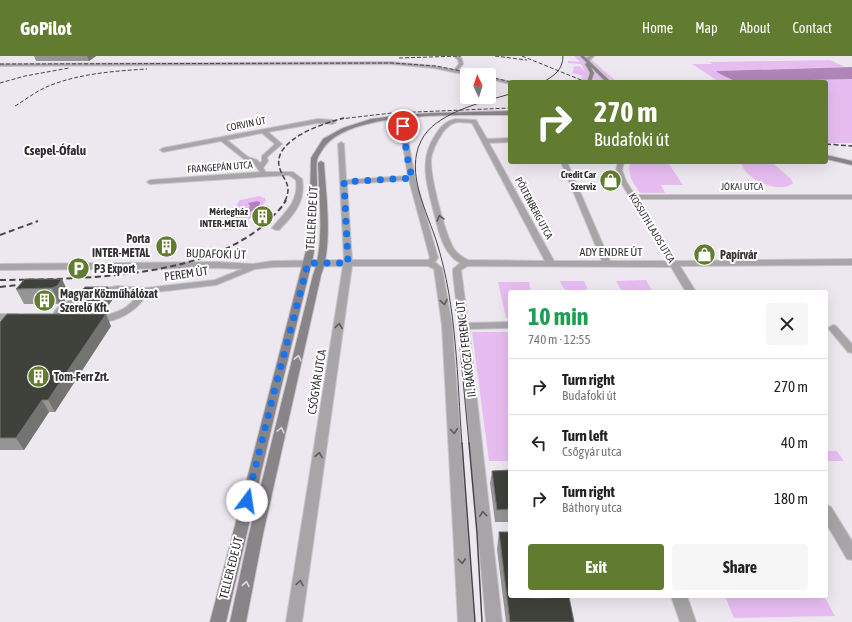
<!DOCTYPE html>
<meta charset="utf-8">
<style>
:root{--surface:#fff;--page:#f6f6f6;--text:#222;--muted:#767676;--line:#e0e0e0;--accent:#617c30}
body{margin:0;font-family:"Asap Condensed",sans-serif;background:var(--page);color:var(--text);height:100vh;display:flex;flex-direction:column;font-size:15px;white-space:nowrap}
*{box-sizing:border-box;margin:0}
p{font-size:13px;color:var(--muted)}
.icon{flex:none;width:22px;height:22px;fill:none;stroke:currentColor;stroke-width:2;stroke-linecap:round;stroke-linejoin:round}
.map{position:relative;flex:1;overflow:hidden}
.drawer{position:absolute;left:508px;top:234px;width:320px;height:308px;display:flex;flex-direction:column;background:var(--surface);border-radius:4px;box-shadow:0 4px 16px #0002}
.drawer>*{flex:none}
.guide{position:absolute;left:508px;top:24px;width:320px;height:84px;border-radius:4px;box-shadow:0 4px 16px #0002;background:#617c30;color:#fff;overflow:hidden}
.needle{width:26px;rotate:356deg}
.fabs{position:absolute;left:460px;top:12px;display:grid;gap:8px}
.fabs a{display:grid;place-items:center;width:36px;height:36px;border-radius:4px;background:var(--surface);box-shadow:0 4px 16px #0002;font-size:20px}
.pin{position:absolute;display:grid;place-items:center;width:34px;height:34px;color:#fff;margin:-17px;border:2px solid #fff;border-radius:50%;box-shadow:0 1px 4px #0007}
.me{position:absolute;width:44px;margin:-22px;rotate:14deg;stroke-linejoin:round;filter:drop-shadow(0 0 3px #0008)}
.turn{display:flex;align-items:center;gap:14px;height:84px;padding:0 20px;font-size:18px}
.turn .icon{width:52px;height:52px;stroke-width:2.5}
.turn b{display:block;font-size:28px;line-height:34px}
.round{display:grid;place-items:center;flex:none;width:42px;height:42px;border-radius:4px;background:var(--page)}
.head{display:flex;align-items:center;justify-content:space-between;height:68px;padding:0 20px}
h1{font-size:24px;font-weight:700;line-height:30px;color:#1e9e55}
.cta{display:flex;gap:8px;margin-top:auto;padding:8px 20px}
.cta a{flex:1;height:46px;border-radius:4px;background:var(--accent);color:#fff;font-size:16px;font-weight:700;line-height:46px;text-align:center}
.cta a+a{background:var(--page);color:var(--text)}
ul{padding:0;list-style:none}
li{display:flex;align-items:center;gap:12px;height:56px;padding:0 20px;border-top:1px solid var(--line)}
li div{flex:1}
li b{display:block;font-size:15px}
li em{font-style:normal}
header{display:flex;align-items:center;gap:24px;box-sizing:border-box;height:56px;padding:0 20px;background:var(--accent);color:#fff}
header strong{font-size:19px}
nav{display:flex;gap:22px;margin-inline-start:auto;font-size:14px}
.map>svg:first-child{display:block}
</style>
<header>
<strong>GoPilot</strong>
<nav><a>Home</a><a>Map</a><a>About</a><a>Contact</a></nav>
</header>
<div class="map">
<svg width="852" height="566" viewBox="0 0 852 566">
<rect width="100%" height="100%" fill="#ede8ef"/>
<g fill="#e7bdf1">
<path d="M574,0H595L592,2V4L617,26H579L583,20L572,17L574,13L573,11L580,10L585,16L581,8L568,7V5L580,6Z"/>
<path d="M830,4L845,11L717,15L737,26L852,23V87H826V26H697L718,25L692,8H712L710,6Z"/>
<path d="M630,106H657L669,108L683,129H661L665,137H640C633,127 627,119 630,106Z"/>
<path d="M741,106L773,107L791,123L793,127C780,139 743,123 741,106Z"/>
<path d="M259,140L265,142L266,145C258,156 236,179 222,173L221,170L240,144Z"/>
<path d="M646,224L653,236H622L616,225Z"/>
<path d="M560,225H584L587,232L586,235L584,236C571,236 565,239 560,225Z"/>
<path d="M498,226H529L531,236H510V262H506Z"/>
<path d="M472,276H510V405H489Z"/>
<path d="M826,395H837L844,405H826Z"/>
<path d="M725,540H824L835,560L734,562Z"/>
</g>
<g fill="#b085ba">
<path d="M852,11V23L737,26L720,18L716,15Z"/>
<path d="M257,145L260,146V148C254,155 247,159 238,160L237,164L238,167H232L235,164L240,154L249,152L250,150L248,147Z"/>
</g>
<g fill="none" stroke-linecap="round" stroke-linejoin="round">
<defs>
<g id="minor">
<path d="M454,0H459L462,3L463,8L458,14L476,19H467L434,12L390,8L0,10V8L390,6L434,10L454,14L459,8L458,4Z"/>
<path d="M589,0H594L588,6L586,5V2Z"/>
<path d="M489,21L510,26H512H510V28L489,23Z"/>
<path d="M318,63L333,64L336,66L333,68L318,67L268,76L282,88L267,101L268,105L263,112L266,116H293L302,123C306,145 294,159 279,174H276L272,172C285,156 299,146 296,124L289,119L150,128L147,126L150,124L260,116L253,106L244,103L221,85L163,96L160,94L163,92ZM262,77L275,88L262,100V105L260,107L257,104L248,101L227,84Z"/>
<path d="M455,63L476,64L487,83L510,82V86L489,87L554,205H602L561,106H567L610,205H673L677,208L673,211L468,210L461,214L468,267L510,266V272L469,273L502,566H486L459,270L453,218V213L460,207C442,197 439,175 434,157C427,128 418,104 436,78C441,70 446,65 455,63ZM458,66L472,67L545,205L468,204C462,201 458,198 454,193C445,178 430,121 431,104C432,94 437,85 443,76C447,71 451,67 458,66Z"/>
<path d="M405,68L408,70L406,72L415,122L438,202L435,206L442,212L452,269L474,566H458L442,269L434,213L428,210H352L302,566H286L343,210L273,211L255,213L216,229L148,237C138,253 125,262 106,266C101,267 95,268 91,264L93,262C113,257 126,257 139,237L117,236L94,239L66,253L64,256V260L71,262L73,264L71,266C64,268 59,267 54,261V256L60,249L89,235L117,230L145,232L215,224L242,213L218,212L0,214V208L218,206L253,208L273,205L344,204L338,88L341,86L344,88L346,124L408,120L400,71ZM409,124L430,202L428,204H352L347,128Z"/>
<path d="M630,139H852V143H633L629,141Z"/>
<path d="M0,258H17L22,261L17,264H0Z"/>
<path d="M833,269L836,270L852,288V297L848,296L828,272Z"/>
<path d="M671,540H687L696,566H680Z"/>
</g>
<g id="tertiary">
<path d="M618,106H624L622,114L626,125L676,205L852,203V209L680,210L696,236H686L620,125L616,114Z"/>
<path d="M826,449L831,451L852,485V504L847,503L826,467Z"/>
</g>
<g id="secondary">
<path d="M580,0H584L611,26H606L591,11L594,17L591,26H587L590,17L585,8L587,7Z"/>
<path d="M510,55V59C465,60 349,53 323,93C321,96 318,100 317,104C316,111 317,120 317,128C317,153 318,177 313,201L279,340L226,566H210L309,183L311,102L323,83L343,72L371,63L401,59L432,57Z"/>
<path d="M826,99L852,105V109L826,103Z"/>
<path d="M321,105L324,107C326,140 333,189 321,219L263,478L246,566H230L249,478L313,219C325,189 319,140 318,107Z"/>
</g>
</defs>
<use href="#minor" stroke="#c8c4ca" stroke-width="2"/>
<use href="#tertiary" stroke="#c8c4ca" stroke-width="2"/>
<use href="#secondary" stroke="#c8c4ca" stroke-width="2"/>
<use href="#minor" fill="#a8a5a8" fill-rule="evenodd"/>
<use href="#tertiary" fill="#a8a5a8" fill-rule="evenodd"/>
<use href="#secondary" fill="#888488" fill-rule="evenodd"/>
<g stroke="#474548" stroke-width="1">
<path d="M543,26C554,20 563,14 563,0"/>
<path d="M460,291L469,388"/>
<path d="M462,388C457,322 457,251 437,187C427,155 405,117 421,85C434,57 483,46 510,38"/>
</g>
<g stroke="#474548" stroke-width="1.5">
<path d="M462,387L475,566"/>
<path d="M469,387L477,477L482,566"/>
</g>
<g stroke="#474548" stroke-width="1" stroke-dasharray="4 2" stroke-linecap="butt">
<path d="M495,0L527,4"/>
<path d="M522,0L586,26"/>
<path d="M399,2L461,0"/>
<path d="M0,8L393,7L436,10L481,19"/>
<path d="M489,21L512,26"/>
<path d="M0,27L25,20L69,12"/>
<path d="M15,50C25,44 34,37 44,32C75,18 113,15 147,13"/>
<path d="M340,63L392,57L510,52"/>
</g>
<g stroke="#474548" stroke-width="1.5" stroke-dasharray="5 2.5" stroke-linecap="butt">
<path d="M826,88L852,90"/>
<path d="M285,145C293,128 283,125 279,110C274,83 324,67 344,62"/>
</g>
<g stroke="#474548" stroke-width="2" stroke-dasharray="6 3.5" stroke-linecap="butt">
<path d="M0,179L38,165"/>
<path d="M0,224C81,223 210,223 270,163C276,157 282,152 286,144"/>
<path d="M0,231L18,229"/>
</g>
</g>
<g fill="#969595">
<path d="M34,0H96L89,5H36Z"/>
<path d="M25,223L69,238L64,246L59,248H24L16,233Z"/>
<path d="M108,231L113,243L103,257H79L73,245Z"/>
<path d="M0,266L111,270L55,356H49L24,394H0Z"/>
<path d="M510,414V466H495L490,427L492,415Z"/>
<path d="M499,476L534,542L574,566H506L497,493Z"/>
</g>
<g fill="#737471">
<path d="M87,0H96L89,5Z"/>
<path d="M62,223L69,238L64,246L59,248L52,232Z"/>
<path d="M108,231L113,243L103,257L98,245Z"/>
<path d="M106,258L111,270L55,356L48,344Z"/>
<path d="M42,344L49,356L24,394L16,382Z"/>
</g>
<g fill="#3f423b" stroke="#737471">
<path d="M25,223H62L57,230L52,232L16,233Z"/>
<path d="M85,231H108L98,245H73Z"/>
<path d="M7,258H106L48,344H42L16,382H0V266Z"/>
<path d="M510,414V453L497,454L492,415Z"/>
<path d="M499,476H510V540H534V542L569,541L574,566H510Z"/>
</g>
<defs><path id="oneway-chevron" d="M-2-3.5L2.5 0L-2 3.5" fill="none" stroke-width="1.6" stroke-linecap="round" stroke-linejoin="round"/></defs>
<g stroke="#5d5a5d">
<use href="#oneway-chevron" transform="translate(440 162) rotate(-106)"/>
<use href="#oneway-chevron" transform="translate(444 246) rotate(81)"/>
<use href="#oneway-chevron" transform="translate(339 270) rotate(-81)"/>
<use href="#oneway-chevron" transform="translate(454 375) rotate(86)"/>
<use href="#oneway-chevron" transform="translate(319 399) rotate(-81)"/>
<use href="#oneway-chevron" transform="translate(483 458) rotate(-96)"/>
<use href="#oneway-chevron" transform="translate(462 505) rotate(86)"/>
<use href="#oneway-chevron" transform="translate(300 527) rotate(-81)"/>
</g>
<g stroke="#dbdadb">
<use href="#oneway-chevron" transform="translate(298 302) rotate(-77)"/>
<use href="#oneway-chevron" transform="translate(281 374) rotate(-76)"/>
<use href="#oneway-chevron" transform="translate(246 528) rotate(-79)"/>
</g>
<g fill="none" stroke-linecap="round" stroke-linejoin="round">
<path stroke="#1a73e8" stroke-width="7" stroke-dasharray="0 12.6" d="M247,445L273,340L308,207H348L344,126L412,122L407,100L403,70"/>
</g>
<defs>
<symbol id="shop-disc" viewBox="-11 -11 22 22"><circle r="9.5" fill="#617c30" stroke="#fff"/><path d="M-5-2.5h2.3a2.7 3.5 0 0 1 5.4 0H5L5.5 6h-11ZM-1.5-2.5h3a1.5 2.3 0 0 0-3 0Z" fill="#fff"/></symbol>
<symbol id="building-disc" viewBox="-11 -11 22 22"><circle r="9.5" fill="#617c30" stroke="#fff"/><path d="M-4-6H4V6H1V3H-1V6H-4ZM-2.5-4.3h1.7v1.8h-1.7ZM.8-4.3h1.7v1.8H.8ZM-2.5-1h1.7V.8h-1.7ZM.8-1h1.7V.8H.8Z" fill="#fff"/></symbol>
<symbol id="parking-disc" viewBox="-11 -11 22 22"><circle r="9.5" fill="#617c30" stroke="#fff"/><path d="M-3.5-5.5H1a3.5 3.5 0 0 1 0 7H-1V5.5H-3.5ZM-1-3.4V-.6H.8a1.4 1.4 0 0 0 0-2.8Z" fill="#fff"/></symbol>
</defs>
<g fill-rule="evenodd">
<use href="#shop-disc" x="598" y="112" width="25" height="25"/>
<use href="#building-disc" x="250" y="148" width="25" height="25"/>
<use href="#building-disc" x="154" y="178" width="25" height="25"/>
<use href="#shop-disc" x="692" y="186" width="25" height="25"/>
<use href="#parking-disc" x="66" y="200" width="25" height="25"/>
<use href="#building-disc" x="32" y="232" width="25" height="25"/>
<use href="#building-disc" x="26" y="308" width="25" height="25"/>
</g>
<g text-anchor="middle" dominant-baseline="central" stroke-width="4" stroke-linejoin="round" paint-order="stroke">
<g font-size="10" fill="#343234" stroke="#fff">
<text transform="translate(246 68) rotate(-11)">CORVIN ÚT</text>
<text transform="translate(220 111) rotate(-4)">FRANGEPÁN UTCA</text>
<text x="742" y="130">JÓKAI UTCA</text>
<text transform="translate(534 152) rotate(62)">PÖLTENBERG UTCA</text>
<text transform="translate(652 172) rotate(59)">KOSSUTH LAJOS UTCA</text>
</g>
<g font-size="10" font-weight="bold" fill="#343234" stroke="#fff" text-anchor="end">
<text x="596" y="118">Credit Car<tspan x="596" dy="12">Szerviz</tspan></text>
<text x="248" y="155">Mérlegház<tspan x="248" dy="12">INTER-METAL</tspan></text>
</g>
<g font-size="12" fill="#343234" stroke="#fff">
<text transform="translate(312 162) rotate(-87)">TELLER EDE ÚT</text>
<text x="611" y="196">ADY ENDRE ÚT</text>
<text transform="translate(216 198) rotate(2)">BUDAFOKI ÚT</text>
<text transform="translate(186 218) rotate(-8)">PEREM ÚT</text>
<text transform="translate(466 293) rotate(-97)">II. RÁKÓCZI FERENC ÚT</text>
<text transform="translate(317 326) rotate(-81)">CSŐGYÁR UTCA</text>
<text transform="translate(231 512) rotate(-76)">TELLER EDE ÚT</text>
</g>
<g font-size="12" font-weight="bold" fill="#343234" stroke="#fff" text-anchor="start">
<text x="150" y="183" text-anchor="end">Porta<tspan x="150" dy="14">INTER-METAL</tspan></text>
<text x="720" y="199">Papírvár</text>
<text x="94" y="213">P3 Export</text>
<text x="60" y="238">Magyar Közműhálózat<tspan x="60" dy="14">Szerelő Kft.</tspan></text>
<text x="54" y="321">Tom-Ferr Zrt.</text>
</g>
<g font-size="13" font-weight="bold" fill="#2f2b30" stroke="#fff">
<text x="55" y="94">Csepel-Ófalu</text>
</g>
</g>
</svg>
<div class="fabs">
<a><svg class="needle" viewBox="-14 -14 28 28"><path d="M0-13l5 13h-10z" fill="#e53935"/><path d="M0 13l5-13h-10z" fill="#767676"/></svg></a>
</div>
<div class="pin" style="left:403px;top:70px;background:#d93025"><svg class="icon" aria-label="arrive" viewBox="0 0 24 24"><path d="M6 21V4h12l-3 4 3 4H6"/></svg></div>
<svg class="me" style="left:247px;top:445px" viewBox="-20 -20 40 40"><circle r="19" fill="#fff"/><path d="M0-13L10 11 0 6-10 11z" fill="#1a73e8"/></svg>
<div class="guide">
<div class="turn"><svg class="icon" aria-label="right" viewBox="0 0 24 24"><path d="M7 20v-9h11M14 6l5 5-5 5"/></svg><div><b>270 m</b>Budafoki út</div></div>
</div>
<section class="drawer">
<div class="head"><div><h1>10 min</h1><p>740 m · 12:55</p></div><a class="round"><svg class="icon" aria-label="close" viewBox="0 0 24 24"><path d="M6 6l12 12M18 6L6 18"/></svg></a></div>
<ul>
<li><svg class="icon" aria-label="right" viewBox="0 0 24 24"><path d="M7 20v-9h11M14 6l5 5-5 5"/></svg><div><b>Turn right</b><p>Budafoki út</p></div><em>270 m</em></li>
<li><svg class="icon" aria-label="left" viewBox="0 0 24 24"><path d="M17 20v-9H6M10 6l-5 5 5 5"/></svg><div><b>Turn left</b><p>Csőgyár utca</p></div><em>40 m</em></li>
<li><svg class="icon" aria-label="right" viewBox="0 0 24 24"><path d="M7 20v-9h11M14 6l5 5-5 5"/></svg><div><b>Turn right</b><p>Báthory utca</p></div><em>180 m</em></li>
</ul>
<div class="cta"><a>Exit</a><a>Share</a></div>
</section>
</div>
